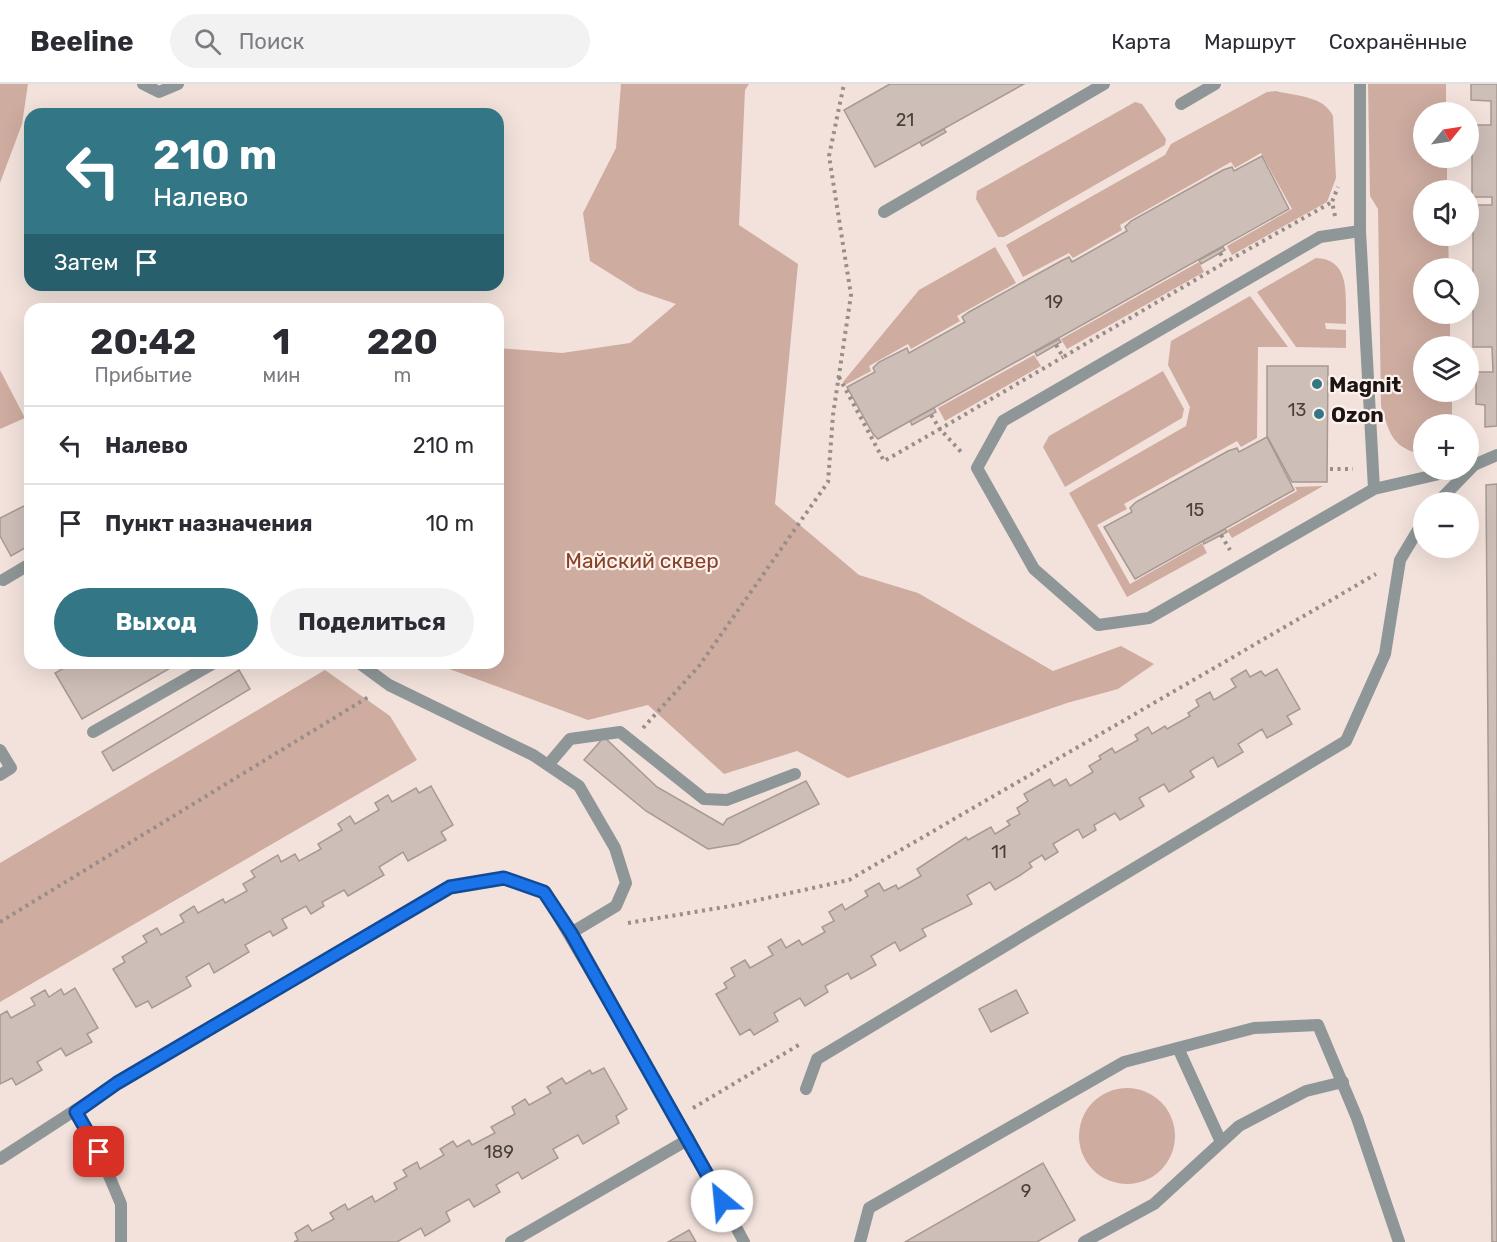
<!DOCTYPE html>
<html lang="ru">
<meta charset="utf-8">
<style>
:root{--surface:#fff;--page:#f2f2f3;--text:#2b2b33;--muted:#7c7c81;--line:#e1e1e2;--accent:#337787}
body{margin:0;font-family:Rubik,sans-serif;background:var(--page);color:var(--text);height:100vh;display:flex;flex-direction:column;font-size:22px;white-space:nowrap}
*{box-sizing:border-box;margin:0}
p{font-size:20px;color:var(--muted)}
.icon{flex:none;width:33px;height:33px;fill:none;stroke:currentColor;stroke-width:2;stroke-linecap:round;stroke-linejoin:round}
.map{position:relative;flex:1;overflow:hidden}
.sheet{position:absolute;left:24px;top:219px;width:480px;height:366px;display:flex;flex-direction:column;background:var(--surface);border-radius:18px;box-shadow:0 6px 24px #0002}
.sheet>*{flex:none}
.hud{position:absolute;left:24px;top:24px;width:480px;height:183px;border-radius:18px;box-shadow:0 6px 24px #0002;background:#337787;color:#fff;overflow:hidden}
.needle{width:39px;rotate:60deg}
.buttons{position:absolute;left:1413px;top:18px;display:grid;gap:12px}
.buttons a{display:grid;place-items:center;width:66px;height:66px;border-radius:50%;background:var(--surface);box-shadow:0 6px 24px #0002;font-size:30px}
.pin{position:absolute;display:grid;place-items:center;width:51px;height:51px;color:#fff;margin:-26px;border-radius:12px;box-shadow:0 3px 9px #0006}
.me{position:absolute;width:66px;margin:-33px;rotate:332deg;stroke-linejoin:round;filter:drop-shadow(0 0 4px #0008)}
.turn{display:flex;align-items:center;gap:21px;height:126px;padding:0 30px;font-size:27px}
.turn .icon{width:78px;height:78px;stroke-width:2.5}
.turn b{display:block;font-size:42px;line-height:51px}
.then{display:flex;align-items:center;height:57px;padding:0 30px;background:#0003;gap:12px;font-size:22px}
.eta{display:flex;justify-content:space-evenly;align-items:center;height:102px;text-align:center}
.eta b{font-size:36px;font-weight:700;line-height:42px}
.action{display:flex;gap:12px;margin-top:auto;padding:12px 30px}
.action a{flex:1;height:69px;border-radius:36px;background:var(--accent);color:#fff;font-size:24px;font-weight:700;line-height:69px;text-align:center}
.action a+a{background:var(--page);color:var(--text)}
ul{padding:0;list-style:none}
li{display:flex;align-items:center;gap:18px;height:78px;padding:0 30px;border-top:2px solid var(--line)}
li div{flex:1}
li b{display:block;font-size:22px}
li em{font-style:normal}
header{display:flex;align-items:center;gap:36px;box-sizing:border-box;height:84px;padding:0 30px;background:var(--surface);border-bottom:2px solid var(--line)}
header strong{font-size:28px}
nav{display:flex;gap:33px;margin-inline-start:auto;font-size:21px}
.search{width:420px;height:54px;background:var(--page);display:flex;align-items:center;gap:15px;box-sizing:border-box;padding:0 21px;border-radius:33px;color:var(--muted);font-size:22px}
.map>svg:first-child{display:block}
</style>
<header>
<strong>Beeline</strong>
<div class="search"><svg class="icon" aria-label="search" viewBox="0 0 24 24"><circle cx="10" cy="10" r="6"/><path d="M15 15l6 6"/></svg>Поиск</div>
<nav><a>Карта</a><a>Маршрут</a><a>Сохранённые</a></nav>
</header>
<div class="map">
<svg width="1497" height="1158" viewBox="0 0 1497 1158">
<rect width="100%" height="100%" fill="#f3e2dc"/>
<g fill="#ceaca0">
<path d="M0,0H28L22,40L0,99Z"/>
<path d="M621,0H749L745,6L739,141L798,180L775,420L859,491L918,509L1053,587L1121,562L1154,580L1118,605L1067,619L848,694L797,667L724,690L648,621L588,636L433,579H498V264L562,269L630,259L676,220L638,207L590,177L583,129L616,64Z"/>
<path d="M1368,0H1446V28H1424V74H1447V106H1424V152H1448L1449,184H1424V230H1450V262H1424V308H1452V340H1424L1423,371C1392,363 1390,351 1381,322L1378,125L1370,112Z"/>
<path d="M1276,7C1296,12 1324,12 1333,32L1336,94L1327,118L1232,171L1227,162L1292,125L1261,69L1235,84L1231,78L1120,141L1122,146L1073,174L1069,169L1023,193L1006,161L1165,71L1171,60L1267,8Z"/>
<path d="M1135,18L1142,20L1166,55L1165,61L1004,153H998L976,115L977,107Z"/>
<path d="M995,163L1016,199L957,232L960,237L911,265L908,260L869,282L871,287L845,301L843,298L919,206Z"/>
<path d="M1316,174C1352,175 1345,214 1346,240L1325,239L1326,245L1346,246V264L1296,263L1257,208Z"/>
<path d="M1199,178L1204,188L1067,265L1061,255Z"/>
<path d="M1250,212L1288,263H1258L1257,354L1241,363L1237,357L1124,420L1127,425L1097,441L1130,500L1202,459L1207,469L1127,513L1069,409L1186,342L1190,323L1168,281L1171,257Z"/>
<path d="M1034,271L1041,282L945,337L938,324Z"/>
<path d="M0,286L25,334L0,345Z"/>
<path d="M1163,287L1184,325L1182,334L1065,403L1043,363L1049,352Z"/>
<path d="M1323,402L1232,454L1227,446L1297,407L1295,403Z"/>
<path d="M325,586L390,632L417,676L0,918V779Z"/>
<circle cx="1127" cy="1052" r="48"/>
</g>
<g fill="#cebeb8" stroke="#a79892" stroke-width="1.5">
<path d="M890,0H1024L875,83L844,26Z"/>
<path d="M1471,0H1497V342L1485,343V321L1476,320V288H1493L1492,263H1473V121H1492V113H1472V41H1491V17L1471,16Z"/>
<path d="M944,45L946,48L922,62L920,58Z"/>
<path d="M1262,72L1289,125L878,355L873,350L847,303L875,288L873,284L879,278L907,264L909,269L965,238L962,233L969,228L1061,177L1069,173L1072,178L1127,147L1125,143L1131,137L1223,86L1232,83L1234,87Z"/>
<path d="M1223,163L1225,166L1201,180L1199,176Z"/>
<path d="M1059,255L1061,258L1037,272L1035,268Z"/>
<path d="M1267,282H1328L1327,398H1292L1267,352Z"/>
<path d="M934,324L936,328L912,341L910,337Z"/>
<path d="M1267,353L1294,406L1135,495L1104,443L1132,428L1130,424L1136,418L1228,367L1237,364L1239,368Z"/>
<path d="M1497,400V1158H1492L1486,401Z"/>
<path d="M30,419V461L11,472L0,452V434Z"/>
<path d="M1225,445L1227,448L1204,460L1203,457Z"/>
<path d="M73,579H179L82,635L55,589Z"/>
<path d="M1277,585L1300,625L1287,632L1292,640L1267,654L1262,645L1238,660L1243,668L1218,683L1213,673L1190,687L1194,693L1169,708L1164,700L1139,714L1144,722L1120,736L1115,729L1094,741L1096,746L1083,754L1078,745L1053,760L1058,768L1045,776L1042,771L1029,779L1032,783L1019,792L995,806L990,798L967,811L972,820L922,845L926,852L900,867L895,858L871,872L876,881L851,895L848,889L825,902L828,908L805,922L800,914L786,922L774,929L778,937L754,951L750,945L740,951L716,910L727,904L724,899L735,892L731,884L745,876L750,884L773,871L768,863L781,855L786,864L799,856L802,861L825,848L822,843L834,837L829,828L842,820L845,826L868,812L865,807L879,799L884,807L896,801L898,805L921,792L917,785L966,753L968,756L991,743L995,750L1010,741L1007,737L1020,730L1017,724L1028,717L1024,710L1050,695L1054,702L1066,695L1070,702L1093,688L1089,682L1101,675L1099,672L1112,664L1115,669L1138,656L1135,651L1148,643L1152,650L1165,642L1167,645L1190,632L1188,629L1199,622L1196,616L1210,608L1214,616L1236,603L1231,595L1246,586L1250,593L1261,587L1265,592Z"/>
<path d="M239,586L250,605L113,687L102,668Z"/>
<path d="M604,653L657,703L723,741L727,735L806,697L819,720L738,760L708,765L646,727L584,676Z"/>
<path d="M431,702L453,741L441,748L446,756L408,777L403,768L379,783L384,791L348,812L344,806L322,818L324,822L311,830L306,822L282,835L287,844L273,852L270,847L245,861L249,868L214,889L209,879L186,893L191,902L152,924L148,917L136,923L113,885L125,878L122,873L147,858L143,852L157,844L161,851L184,838L180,831L194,822L198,829L223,815L225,819L247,807L243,800L255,793L251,787L278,771L281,778L295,770L299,777L321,765L318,760L342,746L338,740L350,732L355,740L379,726L375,719L388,711L392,718L416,704L419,709Z"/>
<path d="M75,904L98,944L87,950L92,958L66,972L61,964L37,978L42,986L16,1001L12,994L0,1000V931L7,927L11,934L35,921L31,914L45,906L49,913L61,905L64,911Z"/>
<path d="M1016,906L1028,929L991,948L979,925Z"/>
<path d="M604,984L627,1025L616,1032L619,1039L583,1060L578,1051L553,1065L558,1074L522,1095L518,1088L496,1101L500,1108L474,1123L469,1115L446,1128L450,1137L425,1152L421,1144L397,1158H294L298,1156L295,1149L308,1141L312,1147L334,1135L330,1129L345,1120L348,1126L372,1112L375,1118L397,1105L394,1099L407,1092L403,1086L417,1078L420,1085L444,1071L440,1065L453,1057L457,1063L469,1056L472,1061L495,1049L491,1043L515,1030L512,1023L525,1015L529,1021L551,1009L547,1003L562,994L566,1000L590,986L592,990Z"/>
<path d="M1043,1079L1075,1136L1037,1158H905Z"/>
<path d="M689,1146L696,1158H668Z"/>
</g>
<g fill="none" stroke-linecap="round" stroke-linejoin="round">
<g stroke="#998d88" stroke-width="4" stroke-dasharray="3 4.5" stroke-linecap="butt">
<path d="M1335,132L1332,118L1338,103"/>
<path d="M1220,169L1226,178L1332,118"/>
<path d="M1056,261L1063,273L1226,178"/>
<path d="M839,293L884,377L940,345L962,369"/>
<path d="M1327,299H1333"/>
<path d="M931,331L940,345L1063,273"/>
<path d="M1330,385H1353"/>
<path d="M1221,451L1230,466"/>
<path d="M643,644L699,582L828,398L833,331L851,211L829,72L844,0"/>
<path d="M0,838L370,612"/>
<path d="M628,839L731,822L849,796L1376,490"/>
<path d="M693,1024L802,959"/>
</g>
<g stroke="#8f9698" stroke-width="12">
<path d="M143,0L159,8L178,0"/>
<path d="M1360,0V147"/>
<path d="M1181,20L1215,0"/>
<path d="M884,128L1104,0"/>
<path d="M1374,405L1360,147L1320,153L1003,337L977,384L1034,485L1098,541L1149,534L1374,405L1457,386"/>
<path d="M1438,418L1474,381L1497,371"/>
<path d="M3,496L30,480"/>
<path d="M359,579L389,601L533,671L579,702L615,764L626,799L616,822L571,849"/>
<path d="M93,648L214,579"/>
<path d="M0,666L11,684L0,691"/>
<path d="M548,681L570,655L620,648L704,715L727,716L795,690"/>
<path d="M1178,964L1221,1058"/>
<path d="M806,1005L817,975L1346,657L1385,570L1400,476L1424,436"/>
<path d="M76,1028L99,1068L121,1120V1158"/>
<path d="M0,1075L117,999L450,803L504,794L544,808L689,1055L744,1158"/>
<path d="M511,1158L689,1055"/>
<path d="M860,1158L869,1124L1124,978L1254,944L1318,941L1357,1034L1399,1158"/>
<path d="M1084,1158L1154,1120L1239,1042L1306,1007L1343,998"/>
</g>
</g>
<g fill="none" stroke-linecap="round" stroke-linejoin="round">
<defs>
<path id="route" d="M99,1068L76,1028L117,999L450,803L504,794L544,808L571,849L722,1117"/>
</defs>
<use href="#route" stroke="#114b97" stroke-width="15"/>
<use href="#route" stroke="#1a73e8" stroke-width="10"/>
</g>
<g fill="#337787" stroke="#fef0eb" stroke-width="2">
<circle cx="1317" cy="300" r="6"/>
<circle cx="1319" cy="330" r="6"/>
</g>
<g text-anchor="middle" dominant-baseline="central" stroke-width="4.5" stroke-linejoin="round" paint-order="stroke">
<g font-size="18" fill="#483f3c">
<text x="905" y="36">21</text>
<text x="1054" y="218">19</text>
<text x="1297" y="326">13</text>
<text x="1195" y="426">15</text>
<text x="999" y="768">11</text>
<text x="499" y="1068">189</text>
<text x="1026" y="1107">9</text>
</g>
<g font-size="21" font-weight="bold" fill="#1b1513" stroke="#fef0eb" text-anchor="start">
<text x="1329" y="300">Magnit</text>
<text x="1331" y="330">Ozon</text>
</g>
<g font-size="21" fill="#864227" stroke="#fef0eb">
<text x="642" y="476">Майский сквер</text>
</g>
</g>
</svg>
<div class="buttons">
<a><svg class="needle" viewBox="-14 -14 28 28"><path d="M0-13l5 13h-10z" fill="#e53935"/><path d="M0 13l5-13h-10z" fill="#7c7c81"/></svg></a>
<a><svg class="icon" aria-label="sound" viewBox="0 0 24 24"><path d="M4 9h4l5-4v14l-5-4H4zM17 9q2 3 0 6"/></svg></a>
<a><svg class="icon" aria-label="search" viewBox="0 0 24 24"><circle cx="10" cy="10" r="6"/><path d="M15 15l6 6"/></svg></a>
<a><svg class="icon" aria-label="layers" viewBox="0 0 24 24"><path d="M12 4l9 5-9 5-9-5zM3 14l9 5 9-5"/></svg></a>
<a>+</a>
<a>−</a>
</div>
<div class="pin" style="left:99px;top:1068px;background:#d93025"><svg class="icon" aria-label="arrive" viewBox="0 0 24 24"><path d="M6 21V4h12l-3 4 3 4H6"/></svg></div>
<svg class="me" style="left:722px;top:1117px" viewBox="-20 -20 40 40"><circle r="19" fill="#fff"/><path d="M0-13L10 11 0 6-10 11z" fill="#1a73e8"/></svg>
<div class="hud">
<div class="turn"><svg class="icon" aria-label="left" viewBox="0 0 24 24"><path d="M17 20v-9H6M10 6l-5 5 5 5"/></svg><div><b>210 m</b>Налево</div></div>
<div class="then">Затем<svg class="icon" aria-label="arrive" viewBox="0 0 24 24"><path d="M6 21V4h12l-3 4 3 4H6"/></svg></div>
</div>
<section class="sheet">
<div class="eta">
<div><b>20:42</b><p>Прибытие</p></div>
<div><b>1</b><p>мин</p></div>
<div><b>220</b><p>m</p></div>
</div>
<ul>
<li><svg class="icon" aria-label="left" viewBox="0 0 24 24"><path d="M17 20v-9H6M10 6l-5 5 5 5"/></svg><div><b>Налево</b></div><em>210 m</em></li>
<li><svg class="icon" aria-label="arrive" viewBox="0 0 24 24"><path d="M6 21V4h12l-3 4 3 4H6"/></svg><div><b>Пункт назначения</b></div><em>10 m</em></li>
</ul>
<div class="action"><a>Выход</a><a>Поделиться</a></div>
</section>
</div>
